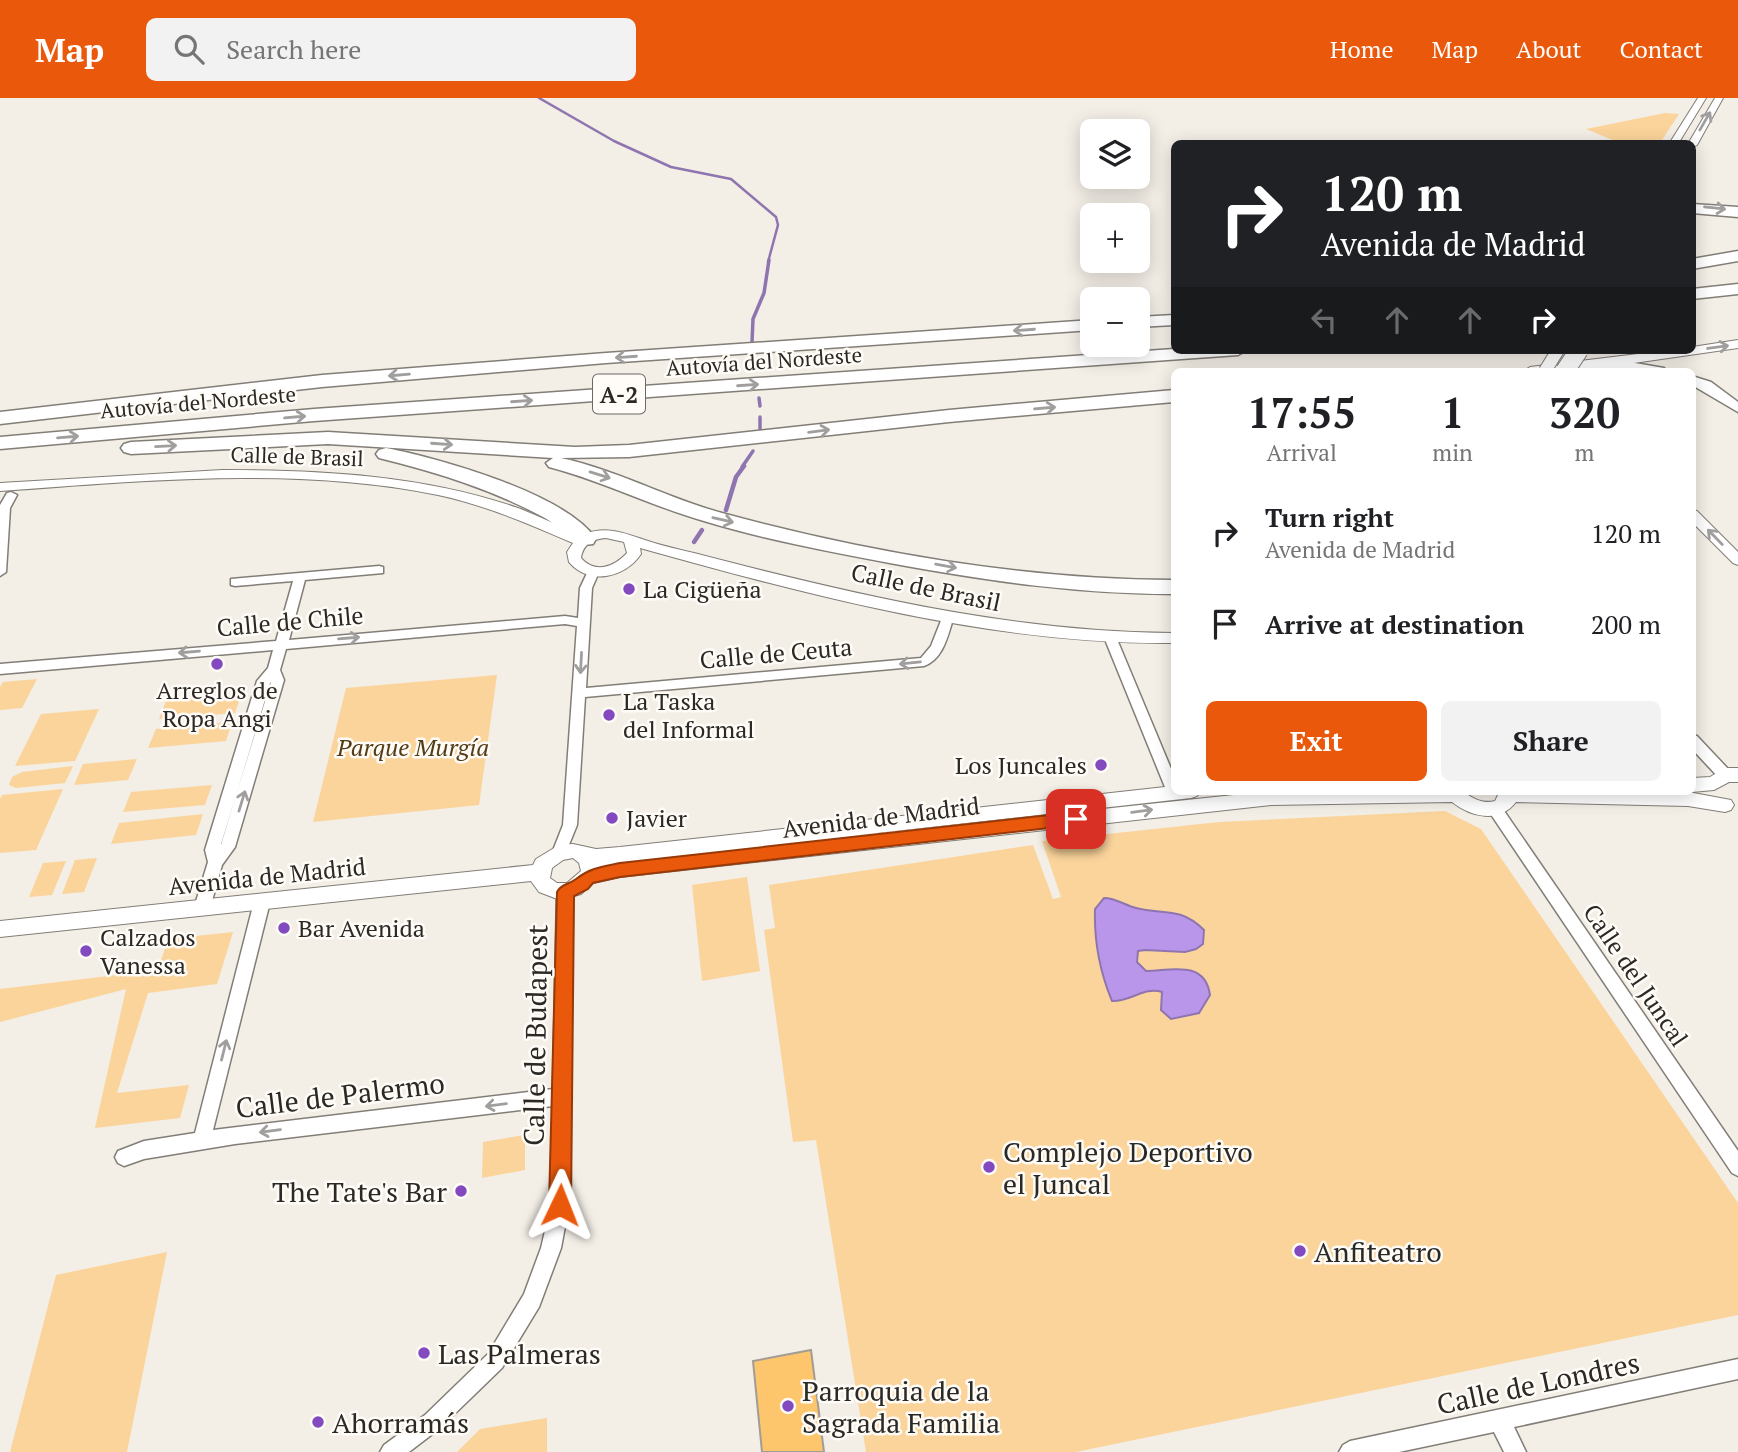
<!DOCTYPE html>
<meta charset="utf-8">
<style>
:root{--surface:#fff;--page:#f2f2f2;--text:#202124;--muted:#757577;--accent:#ea580c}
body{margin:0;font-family:"PT Serif",serif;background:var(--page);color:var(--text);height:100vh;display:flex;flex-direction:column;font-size:26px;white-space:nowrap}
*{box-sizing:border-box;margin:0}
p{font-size:23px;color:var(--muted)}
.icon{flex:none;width:38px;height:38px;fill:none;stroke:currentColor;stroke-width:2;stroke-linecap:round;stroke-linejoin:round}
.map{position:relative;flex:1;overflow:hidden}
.drawer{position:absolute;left:1171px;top:270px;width:525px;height:427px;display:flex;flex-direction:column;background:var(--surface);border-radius:10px;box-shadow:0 4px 18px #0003}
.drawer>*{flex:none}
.guide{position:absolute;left:1171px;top:42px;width:525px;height:214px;border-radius:10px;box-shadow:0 4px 18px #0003;background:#202124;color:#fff;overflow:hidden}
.tools{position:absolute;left:1080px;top:21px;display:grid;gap:14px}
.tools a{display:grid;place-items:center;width:70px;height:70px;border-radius:10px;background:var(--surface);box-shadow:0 4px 18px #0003;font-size:35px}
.pin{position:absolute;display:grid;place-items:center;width:60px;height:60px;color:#fff;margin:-30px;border-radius:14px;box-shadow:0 4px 10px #0006}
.me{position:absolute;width:77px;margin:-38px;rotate:2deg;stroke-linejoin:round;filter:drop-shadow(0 0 5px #0008)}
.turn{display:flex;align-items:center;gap:24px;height:147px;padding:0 35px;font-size:32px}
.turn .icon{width:91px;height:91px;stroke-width:2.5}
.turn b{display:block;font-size:49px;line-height:60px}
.lanes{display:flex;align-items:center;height:66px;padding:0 35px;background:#0003;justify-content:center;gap:35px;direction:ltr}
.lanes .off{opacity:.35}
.eta{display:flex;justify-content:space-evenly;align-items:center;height:119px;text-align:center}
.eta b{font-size:42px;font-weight:800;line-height:49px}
.primary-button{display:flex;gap:14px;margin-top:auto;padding:14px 35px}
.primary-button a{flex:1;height:80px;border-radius:10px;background:var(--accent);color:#fff;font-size:28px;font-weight:800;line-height:80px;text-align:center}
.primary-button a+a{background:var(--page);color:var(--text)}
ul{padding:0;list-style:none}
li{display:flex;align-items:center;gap:21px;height:91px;padding:0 35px}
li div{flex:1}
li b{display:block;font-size:26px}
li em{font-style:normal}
header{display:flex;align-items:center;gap:42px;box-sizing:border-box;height:98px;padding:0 35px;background:var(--accent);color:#fff}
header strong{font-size:33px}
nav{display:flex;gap:38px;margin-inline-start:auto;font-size:24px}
.search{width:490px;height:63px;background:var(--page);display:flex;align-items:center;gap:18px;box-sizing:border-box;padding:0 24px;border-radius:10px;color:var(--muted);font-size:26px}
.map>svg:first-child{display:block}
</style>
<header>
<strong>Map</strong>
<div class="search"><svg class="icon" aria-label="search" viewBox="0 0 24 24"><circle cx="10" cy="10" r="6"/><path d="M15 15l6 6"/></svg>Search here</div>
<nav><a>Home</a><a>Map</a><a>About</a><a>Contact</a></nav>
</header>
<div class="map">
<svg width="1738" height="1354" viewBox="0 0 1738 1354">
<rect width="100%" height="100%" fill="#f3eee6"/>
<g fill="#fbd49b">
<path d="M1665,15L1679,16L1660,45H1620L1586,31Z"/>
<path d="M497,577L479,707L313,724L346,590Z"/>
<path d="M37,581L22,610L0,612V589L3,584Z"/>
<path d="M241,597L235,615L159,621L166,603Z"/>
<path d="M99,611L75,663L15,668L41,616Z"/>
<path d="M232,624L226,643L148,650L156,631Z"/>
<path d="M137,661L128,682L74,687L83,666Z"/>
<path d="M73,668L65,685L16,690L9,687L12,679L22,674Z"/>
<path d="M212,687L205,707L123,714L131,694Z"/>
<path d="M63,691L36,752L0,755V701L2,697Z"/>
<path d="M1445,713L1481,731L1738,1105V1217L1076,1354H866L816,1042L793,1044L764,832L775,830L769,787L1033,747L1053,801L1061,799L1042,743L1219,724Z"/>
<path d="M203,716L196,737L111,746L119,725Z"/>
<path d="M97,760L84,794L62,796L75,762Z"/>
<path d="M66,763L52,797L29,799L43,765Z"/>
<path d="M747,779L760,873L702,883L692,787Z"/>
<path d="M233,834L217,886L148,895L117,995L189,987L180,1020L95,1030L126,891L0,924V891L158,872L168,841Z"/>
<path d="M525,1037V1072L482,1080L483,1044Z"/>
<path d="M167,1154L127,1354H10L56,1177Z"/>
<path d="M547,1320V1354H457L480,1331Z"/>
</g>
<path fill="#ba96eb" stroke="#8f75b0" stroke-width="2" d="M1104,800C1116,800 1124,807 1136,810C1162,817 1180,808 1204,832L1203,846L1196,851L1185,854L1145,852L1138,853L1137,864L1146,873C1170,873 1205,861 1210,897L1199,915L1171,921L1161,912L1162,894C1145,888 1130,904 1112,903C1100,874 1094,842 1095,811Z"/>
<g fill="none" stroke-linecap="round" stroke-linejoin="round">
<path stroke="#8f75b0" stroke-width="2.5" d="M539,0L614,43L671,69L731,81L776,119L778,127L768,164"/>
<g stroke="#8f75b0" stroke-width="3.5">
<path d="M752,244L753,221L764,195L769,162"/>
<path d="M759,300L760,308"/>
<path d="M760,319V331"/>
<path d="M742,369L753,353"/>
</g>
<g stroke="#8f75b0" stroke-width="4.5">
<path d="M726,412L736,379L744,368"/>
<path d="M694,444L702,432"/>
</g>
</g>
<path fill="#fdc56c" stroke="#a19c95" stroke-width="2" d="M811,1252L824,1354H762L753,1263Z"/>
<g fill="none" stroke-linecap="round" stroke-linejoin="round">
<defs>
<g id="minor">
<path d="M11,394L17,397L10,410L6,474L0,478V407L7,395Z"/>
<path d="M379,468L383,469V475L305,482L289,542L565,518L578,520L580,490L589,471L593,470L599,474L592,490L586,590L921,560L931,548L944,515L948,514L954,518C948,536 944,561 924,568L585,599L577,727L564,759L559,761L554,759L552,755L563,727L577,528L565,526L286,551L280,572L284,582L235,749L222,767L210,810L207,815L202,816L197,815L194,810L208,764L205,752L257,583L268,570L273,552L0,576V566L276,543L293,483L235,488L231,487V481ZM271,584L221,746V747L270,585Z"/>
<path d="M1110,535L1116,539L1174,678V693L1181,694L1179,698H1169L1167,694L1104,539Z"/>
<path d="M1692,637L1697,638L1730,673L1732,677L1730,681H1720L1692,651Z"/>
<path d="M1495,705L1500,707L1738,1053V1078L1732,1075L1490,715L1488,711L1490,707Z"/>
<path d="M565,788L570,790L573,794L569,1107L561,1150L539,1209L502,1270L439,1331L409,1354H380L384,1347L425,1317L488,1256L524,1196L541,1150L551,1107L553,1008L235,1046L144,1061L124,1068L118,1065L115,1059L118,1053L144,1043L195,1035L254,804L257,799L262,798L267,799L270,804L213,1032L553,991L557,794L560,790Z"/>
<path d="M1738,1261V1281L1514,1329L1526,1354H1504L1494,1334L1399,1354H1339L1343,1347L1350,1343Z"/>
</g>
<g id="tertiary">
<path d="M1698,0H1706L1678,46H1669Z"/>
<path d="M1715,0H1723L1697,47L1692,50V46H1688Z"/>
<path d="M1738,242V250L1578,273H1524L1530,269L1671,252H1692V249Z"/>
<path d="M222,372C322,372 423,377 518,410C539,418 560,429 582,437C607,427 623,435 648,443C663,448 678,451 694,455C851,496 1011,534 1174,535V545C995,547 812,498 640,450L641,456C625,480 589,488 569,464L567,454L573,445C529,426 485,407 438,397C294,368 146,383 0,393V385ZM606,440L624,444L627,455C614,469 595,476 581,460C583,446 593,441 606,440Z"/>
<path d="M1692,412L1697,413L1738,454V467L1733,465L1692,424Z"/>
<path d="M1725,670H1738V684H1729L1714,692L1692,694L1689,693H1692V680L1710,679Z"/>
<path d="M1174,688V693H1200L1197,698L1191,700L850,738L1271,693H1463C1473,701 1482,706 1495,703L1500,693L1688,694L1731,702L1734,707L1731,712L1725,714L1688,708L1516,704C1499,726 1471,719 1452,704L1271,707L620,779L593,785L581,796L560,802L539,794L531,783L0,839V823L533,767L536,761L559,747L573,746L596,751L620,749ZM573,760L579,765L581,773L567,785H557L550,780L552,770L563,762Z"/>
</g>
<g id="secondary">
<path d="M1578,265H1635L1664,270L1666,273L1573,272L1571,269Z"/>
<path d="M1692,278L1711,284L1738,304V314L1692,287Z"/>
</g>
<g id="motorway">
<path d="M1692,106L1738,109V119L1692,115Z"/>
<path d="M1738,153V163L1692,171V161Z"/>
<path d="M1738,186V196L1692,201V191Z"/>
<path d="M1174,217V227L1138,229V219Z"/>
<path d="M1092,222V232L606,265L322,289L0,326V314L322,277L606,255Z"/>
<path d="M1174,251L1247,252L1238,257L314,323L0,351V339L314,311Z"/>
<path d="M1174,292V304L949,324L629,359L561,360C617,372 667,400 722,415C864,454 1027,482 1174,482V496C1080,496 988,483 895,466C831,454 767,442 704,423C651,408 603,383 549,369L546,365L553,360L328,346L131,356L124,354L121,350L124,346L131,344L328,334L575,349L629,347L949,312Z"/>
<path d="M386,350C439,360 566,396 596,441L593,446C576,450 559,427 543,419C491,391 436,374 379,360L376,356L379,352Z"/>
</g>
</defs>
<use href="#minor" stroke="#827d76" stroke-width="3"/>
<use href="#tertiary" stroke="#827d76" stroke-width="2"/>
<use href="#secondary" stroke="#827d76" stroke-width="3"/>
<use href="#motorway" stroke="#827d76" stroke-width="3"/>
<use href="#minor" fill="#fff" fill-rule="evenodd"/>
<use href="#tertiary" fill="#fff" fill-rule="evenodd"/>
<use href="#secondary" fill="#fff" fill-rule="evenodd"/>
<use href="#motorway" fill="#fff" fill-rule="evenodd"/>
<defs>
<path id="tertiary-bridge" d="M1545,273L1558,252"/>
<path id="motorway-bridge" d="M1565,273L1579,252"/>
</defs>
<use href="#tertiary-bridge" stroke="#827d76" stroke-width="14" stroke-linecap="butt"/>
<use href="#motorway-bridge" stroke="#827d76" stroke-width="20" stroke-linecap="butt"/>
<use href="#tertiary-bridge" stroke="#fff" stroke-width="12"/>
<use href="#motorway-bridge" stroke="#fff" stroke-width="18"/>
</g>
<defs><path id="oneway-shaft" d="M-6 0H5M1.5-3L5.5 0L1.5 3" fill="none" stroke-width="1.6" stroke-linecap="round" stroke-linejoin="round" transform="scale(1.75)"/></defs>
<g stroke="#a09f9d">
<use href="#oneway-shaft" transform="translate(1705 23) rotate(-60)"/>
<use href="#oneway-shaft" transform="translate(1715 110) rotate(6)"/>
<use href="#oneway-shaft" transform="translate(1024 232) rotate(176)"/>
<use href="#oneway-shaft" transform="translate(1718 249) rotate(-8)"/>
<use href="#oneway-shaft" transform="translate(626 259) rotate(176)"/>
<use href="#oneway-shaft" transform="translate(399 277) rotate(175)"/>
<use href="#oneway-shaft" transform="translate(748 287) rotate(-4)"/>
<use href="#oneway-shaft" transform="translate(522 303) rotate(-4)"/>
<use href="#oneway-shaft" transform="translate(1045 310) rotate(-5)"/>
<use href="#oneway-shaft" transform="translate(295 319) rotate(-5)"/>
<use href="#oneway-shaft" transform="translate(819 333) rotate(-7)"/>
<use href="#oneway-shaft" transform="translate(68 339) rotate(-5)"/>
<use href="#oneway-shaft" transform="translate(442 346) rotate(4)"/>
<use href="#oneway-shaft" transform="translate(166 348) rotate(-3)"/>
<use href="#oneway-shaft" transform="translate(600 377) rotate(17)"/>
<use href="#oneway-shaft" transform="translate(723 422) rotate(13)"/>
<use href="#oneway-shaft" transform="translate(1715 439) rotate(-134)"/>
<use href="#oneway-shaft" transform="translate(946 468) rotate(10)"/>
<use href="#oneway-shaft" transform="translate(349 540) rotate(-5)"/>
<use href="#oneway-shaft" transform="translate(189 554) rotate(175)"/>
<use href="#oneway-shaft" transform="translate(581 565) rotate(93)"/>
<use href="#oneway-shaft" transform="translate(910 565) rotate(174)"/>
<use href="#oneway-shaft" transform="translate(242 703) rotate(-73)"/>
<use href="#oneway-shaft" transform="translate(1142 713) rotate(-7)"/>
<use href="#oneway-shaft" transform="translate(224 952) rotate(-76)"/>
<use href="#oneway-shaft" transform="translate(496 1007) rotate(173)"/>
<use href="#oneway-shaft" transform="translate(270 1033) rotate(173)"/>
</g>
<path fill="#ea580c" stroke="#983908" stroke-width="2" d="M1076,714L1082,716L1084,721L1082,725L1076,727L620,779L593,785L588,791L574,798L571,1107L567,1115L560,1118L553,1115L549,1107L557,794C561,786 568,787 576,781C590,770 601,769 620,765Z"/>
<g fill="#834ac0" stroke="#fffcf7" stroke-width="2.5">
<circle cx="629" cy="491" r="7"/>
<circle cx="217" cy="566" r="7"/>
<circle cx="609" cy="617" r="7"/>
<circle cx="1101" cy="667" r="7"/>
<circle cx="612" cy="720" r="7"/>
<circle cx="284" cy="830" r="7"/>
<circle cx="86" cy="853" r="7"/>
<circle cx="989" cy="1069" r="7"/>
<circle cx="461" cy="1093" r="7"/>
<circle cx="1300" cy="1153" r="7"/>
<circle cx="424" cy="1255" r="7"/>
<circle cx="788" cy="1308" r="7"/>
<circle cx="318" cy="1324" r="7"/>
</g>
<g text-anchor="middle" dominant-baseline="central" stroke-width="5" stroke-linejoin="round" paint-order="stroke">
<g font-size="21" fill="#2b2926" stroke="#fffcf7">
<text transform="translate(764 263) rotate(-4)">Autovía del Nordeste</text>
<text transform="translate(198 304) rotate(-5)">Autovía del Nordeste</text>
<text transform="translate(297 358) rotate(2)">Calle de Brasil</text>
</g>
<rect fill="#fffcf7" stroke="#6b6865" stroke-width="2" x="593" y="276.5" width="52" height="39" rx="5"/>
<g font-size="23" font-weight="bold" fill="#2b2926">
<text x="619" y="296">A-2</text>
</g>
<g font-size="24" fill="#2b2926" stroke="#fffcf7">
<text transform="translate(926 489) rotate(12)">Calle de Brasil</text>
<text transform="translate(290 523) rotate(-5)">Calle de Chile</text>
<text transform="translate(776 555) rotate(-5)">Calle de Ceuta</text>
<text transform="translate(881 719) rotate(-7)">Avenida de Madrid</text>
<text transform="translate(267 778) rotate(-6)">Avenida de Madrid</text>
<text transform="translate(1636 877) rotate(56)">Calle del Juncal</text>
</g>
<g font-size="24" fill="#2b2926" stroke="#fffcf7" text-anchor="start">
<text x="643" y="491">La Cigüeña</text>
<text x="217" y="592" text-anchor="middle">Arreglos de<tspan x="217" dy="28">Ropa Angi</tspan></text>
<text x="623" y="603">La Taska<tspan x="623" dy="28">del Informal</tspan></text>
<text x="1087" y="667" text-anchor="end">Los Juncales</text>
<text x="626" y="720">Javier</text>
<text x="298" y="830">Bar Avenida</text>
<text x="100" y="839">Calzados<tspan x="100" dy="28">Vanessa</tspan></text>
</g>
<g font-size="24" font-style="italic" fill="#533c16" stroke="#fffcf7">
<text x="413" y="649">Parque Murgía</text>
</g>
<g font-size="28" fill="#2b2926" stroke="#fffcf7">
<text transform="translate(535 937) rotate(-89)">Calle de Budapest</text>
<text transform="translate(340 997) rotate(-7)">Calle de Palermo</text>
<text transform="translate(1538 1285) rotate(-12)">Calle de Londres</text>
</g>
<g font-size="28" fill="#2b2926" stroke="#fffcf7" text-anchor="start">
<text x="1003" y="1053">Complejo Deportivo<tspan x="1003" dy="32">el Juncal</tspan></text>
<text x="447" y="1093" text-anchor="end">The Tate's Bar</text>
<text x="1314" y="1153">Anfiteatro</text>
<text x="438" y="1255">Las Palmeras</text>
<text x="802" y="1292">Parroquia de la<tspan x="802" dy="32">Sagrada Familia</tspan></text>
<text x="332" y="1324">Ahorramás</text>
</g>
</g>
</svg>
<div class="tools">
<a><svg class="icon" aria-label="layers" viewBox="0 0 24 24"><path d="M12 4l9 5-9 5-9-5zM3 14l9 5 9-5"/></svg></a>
<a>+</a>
<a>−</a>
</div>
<div class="pin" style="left:1076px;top:721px;background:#d93025"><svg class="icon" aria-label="arrive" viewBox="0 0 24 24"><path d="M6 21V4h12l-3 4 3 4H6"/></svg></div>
<svg class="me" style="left:560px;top:1107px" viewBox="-20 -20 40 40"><path d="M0-17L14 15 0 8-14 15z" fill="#ea580c" stroke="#fff" stroke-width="4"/></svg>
<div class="guide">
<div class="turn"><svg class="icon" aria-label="right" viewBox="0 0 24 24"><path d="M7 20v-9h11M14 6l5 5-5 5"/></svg><div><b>120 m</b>Avenida de Madrid</div></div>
<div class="lanes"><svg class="icon off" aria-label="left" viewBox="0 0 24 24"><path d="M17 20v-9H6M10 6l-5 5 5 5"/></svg><svg class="icon off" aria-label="ahead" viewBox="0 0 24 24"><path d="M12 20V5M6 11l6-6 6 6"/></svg><svg class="icon off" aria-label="ahead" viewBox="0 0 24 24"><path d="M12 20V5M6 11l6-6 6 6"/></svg><svg class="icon" aria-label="right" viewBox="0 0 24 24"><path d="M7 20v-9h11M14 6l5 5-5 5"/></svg></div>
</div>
<section class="drawer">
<div class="eta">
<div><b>17:55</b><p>Arrival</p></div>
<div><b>1</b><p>min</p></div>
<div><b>320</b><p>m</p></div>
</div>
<ul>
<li><svg class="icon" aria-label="right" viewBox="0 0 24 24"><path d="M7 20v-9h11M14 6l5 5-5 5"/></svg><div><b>Turn right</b><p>Avenida de Madrid</p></div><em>120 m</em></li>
<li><svg class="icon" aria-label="arrive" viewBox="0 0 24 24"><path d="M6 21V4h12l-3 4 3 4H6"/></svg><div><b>Arrive at destination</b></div><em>200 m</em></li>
</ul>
<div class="primary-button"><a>Exit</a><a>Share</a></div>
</section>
</div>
